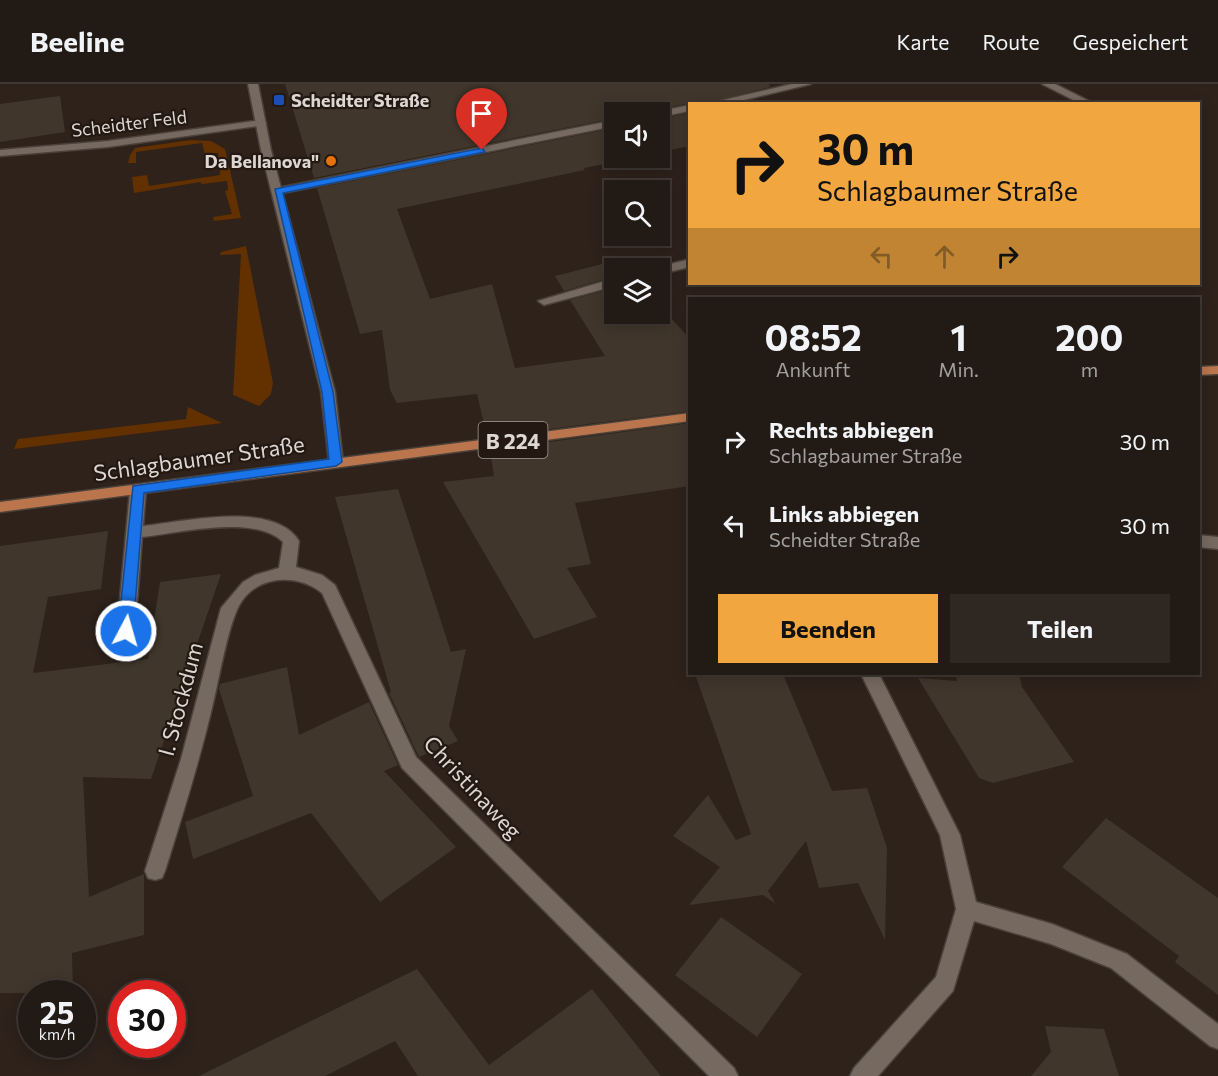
<!DOCTYPE html>
<html lang="de">
<meta charset="utf-8">
<style>
:root{--surface:#221a14;--page:#2e2722;--text:#f1f3f6;--muted:#a2a1a0;--line:#3f3834;--accent:#f1a640}
body{margin:0;font-family:Commissioner,sans-serif;background:var(--page);color:var(--text);height:100vh;display:flex;flex-direction:column;font-size:22px;white-space:nowrap}
*{box-sizing:border-box;margin:0}
p{font-size:20px;color:var(--muted)}
.icon{flex:none;width:33px;height:33px;fill:none;stroke:currentColor;stroke-width:2;stroke-linecap:round;stroke-linejoin:round}
.map{position:relative;flex:1;overflow:hidden}
.panel{position:absolute;left:688px;top:213px;width:512px;height:378px;display:flex;flex-direction:column;background:var(--surface);border-radius:0px;box-shadow:0 3px 15px #0003,0 0 0 2px var(--line)}
.panel>*{flex:none}
.top-card{position:absolute;left:688px;top:18px;width:512px;height:183px;border-radius:0px;box-shadow:0 3px 15px #0003,0 0 0 2px var(--line);background:#f1a640;color:#111;overflow:hidden}
.fabs{position:absolute;left:604px;top:18px;display:grid;gap:12px}
.fabs a{display:grid;place-items:center;width:66px;height:66px;border-radius:0px;background:var(--surface);box-shadow:0 3px 15px #0003,0 0 0 2px var(--line);font-size:30px}
.speed{position:absolute;left:18px;top:896px;display:flex;gap:12px;font-size:30px;font-weight:700;text-align:center}
.speed>*{display:grid;place-content:center;width:78px;height:78px;border-radius:50%;background:var(--surface);box-shadow:0 3px 15px #0003,0 0 0 2px var(--line);line-height:1}
.speed small{font-size:15px;font-weight:400}
.speed .limit{border:9px solid #d22;background:#fff;color:#111}
.pin{position:absolute;display:grid;place-items:center;width:51px;height:51px;color:#fff;margin:-62px -26px;border-radius:50% 50% 50% 0;rotate:-45deg;box-shadow:0 0 6px #0007}
.pin .icon{rotate:45deg}
.me{position:absolute;width:66px;margin:-33px;rotate:6deg;stroke-linejoin:round;filter:drop-shadow(0 0 4px #0008)}
.turn{display:flex;align-items:center;gap:21px;height:126px;padding:0 30px;font-size:27px}
.turn .icon{width:78px;height:78px;stroke-width:2.5}
.turn b{display:block;font-size:42px;line-height:51px}
.lanes{display:flex;align-items:center;height:57px;padding:0 30px;background:#0003;justify-content:center;gap:30px;direction:ltr}
.lanes .off{opacity:.35}
.eta{display:flex;justify-content:space-evenly;align-items:center;height:102px;text-align:center}
.eta b{font-size:36px;font-weight:700;line-height:42px}
.cta{display:flex;gap:12px;margin-top:auto;padding:12px 30px}
.cta a{flex:1;height:69px;border-radius:0px;background:var(--accent);color:#111;font-size:24px;font-weight:700;line-height:69px;text-align:center}
.cta a+a{background:var(--page);color:var(--text)}
ul{padding:0;list-style:none}
li{display:flex;align-items:center;gap:18px;height:84px;padding:0 30px}
li div{flex:1}
li b{display:block;font-size:22px}
li em{font-style:normal}
header{display:flex;align-items:center;gap:36px;box-sizing:border-box;height:84px;padding:0 30px;background:var(--surface);border-bottom:2px solid var(--line)}
header strong{font-size:28px}
nav{display:flex;gap:33px;margin-inline-start:auto;font-size:21px}
.map>svg:first-child{display:block}
</style>
<header>
<strong>Beeline</strong>
<nav><a>Karte</a><a>Route</a><a>Gespeichert</a></nav>
</header>
<div class="map">
<svg width="1218" height="992" viewBox="0 0 1218 992">
<rect width="100%" height="100%" fill="#2e221b"/>
<g fill="#633000">
<path d="M191,56L211,57L225,65L241,134L214,137L213,133L232,130L225,107L228,106L227,97L202,100L200,98L134,109L132,93L147,91L149,102L220,91L218,69L205,70L202,59L136,68V79H128L130,71L135,64Z"/>
<path d="M246,162L273,299L271,310L259,322L233,311L241,170L220,171L221,168Z"/>
<path d="M188,323L222,339L14,365L18,355L186,335Z"/>
</g>
<g fill="#40362c">
<path d="M285,0H769L770,3L704,20L690,19L656,26L654,28H615V34L314,94Z"/>
<path d="M60,12L65,48L0,58V20Z"/>
<path d="M690,29V62L660,68V35Z"/>
<path d="M615,44V74H635L584,84L585,86L397,125L430,215L492,200L515,284L605,272L570,216L615,204V230H660V222L690,255V327L487,353L477,310L397,319L390,306L382,246L360,250L317,104Z"/>
<path d="M618,176L625,184H615V192L564,207L555,192Z"/>
<path d="M690,339V402L575,419L591,480L567,484L597,533L534,555L443,398L494,392L490,366Z"/>
<path d="M398,405L451,568L466,565L449,642L458,657L419,673L389,609L391,608L335,413Z"/>
<path d="M108,447L101,505L48,513L33,589L148,575L160,498L221,490L151,695L83,693L89,813L144,790V851L72,869L73,909H0V462Z"/>
<path d="M287,583L299,651L369,618L398,681L384,687L456,763L380,818L311,729L193,775L185,738L253,712L219,605L220,600Z"/>
<path d="M695,590H783L832,707L867,704L887,764L885,856L858,799L819,804L806,757L768,807L776,820L763,811L689,821L720,783L673,752L708,711L736,756L751,750Z"/>
<path d="M956,590H1019L1022,603L1074,678L993,699L979,694L918,594L957,597Z"/>
<path d="M1106,734L1218,814V911L1175,878L1179,872L1062,783Z"/>
<path d="M721,833L802,890L757,953L675,891Z"/>
<path d="M417,885L489,981L592,905L661,992H418L395,957L325,992H199Z"/>
<path d="M1045,942L1104,945L1119,992H1031L1051,968Z"/>
</g>
<g fill="none" stroke-linecap="round" stroke-linejoin="round">
<defs>
<g id="minor">
<path d="M792,0H811L727,20H706Z"/>
<path d="M1042,0H1055L1095,20H1081Z"/>
<path d="M690,21V27L660,33V28H656Z"/>
<path d="M261,36L266,39L265,41L108,63L0,72V66L108,57Z"/>
<path d="M615,36V42L278,110L272,107L278,104Z"/>
<path d="M690,175V183L660,190V184H655Z"/>
<path d="M615,194V202L544,221L538,217Z"/>
<path d="M138,401L146,406L143,442C183,438 274,416 299,457L296,483L322,491L335,501L416,673L734,984L738,992H709L402,684L322,509C296,488 252,491 237,526C226,551 219,596 212,624C199,679 182,733 165,787L162,794L155,796L148,794L145,787L181,675L221,524L243,498L255,491L279,484L283,458C255,430 179,449 142,453L135,547L132,552H120L117,547L130,406Z"/>
<path d="M1198,451L1218,453V465L1198,463Z"/>
<path d="M861,590H879L960,751L976,818L1052,840L1127,870L1218,940V965L1210,962L1111,884L1051,860L974,837L953,907L878,992H850L854,984L936,893L956,825L940,751Z"/>
</g>
<path id="tertiary" d="M248,0H258L271,66L335,308L343,378L336,383L329,378L321,308L261,66Z"/>
<g id="primary">
<path d="M1218,282V290L1198,291V283Z"/>
<path d="M690,329V337L0,428V418Z"/>
</g>
</defs>
<use href="#minor" stroke="#4a413a" stroke-width="3"/>
<use href="#tertiary" stroke="#4a413a" stroke-width="3"/>
<use href="#primary" stroke="#4a413a" stroke-width="3"/>
<use href="#minor" fill="#766960" fill-rule="evenodd"/>
<use href="#tertiary" fill="#766960" fill-rule="evenodd"/>
<use href="#primary" fill="#ba754c" fill-rule="evenodd"/>
</g>
<path fill="#1a73e8" stroke="#114b97" stroke-width="1.5" d="M482,64L485,68L283,109L333,308L342,378L336,382L144,409L133,547L131,551H121L118,547L133,402L329,375L322,308L275,105Z"/>
<rect fill="#1a4fb4" stroke="#241912" stroke-width="2" x="273" y="10" width="12" height="12" rx="3"/>
<circle fill="#e8710a" stroke="#241912" stroke-width="2" cx="331" cy="77" r="6"/>
<g text-anchor="middle" dominant-baseline="central" stroke-width="4.5" stroke-linejoin="round" paint-order="stroke">
<g font-size="18" font-weight="bold" fill="#ddd6d1" stroke="#241912" text-anchor="start">
<text x="291" y="16">Scheidter Straße</text>
<text x="319" y="77" text-anchor="end">Da Bellanova"</text>
</g>
<g font-size="18" fill="#ddd6d1" stroke="#241912">
<text transform="translate(129 39) rotate(-7)">Scheidter Feld</text>
</g>
<rect fill="#241912" stroke="#a69d98" stroke-width="1.5" x="478.5" y="338" width="69" height="36" rx="4.5"/>
<g font-size="21" font-weight="bold" fill="#ddd6d1">
<text x="513" y="356">B 224</text>
</g>
<g font-size="22" fill="#ddd6d1" stroke="#241912">
<text transform="translate(199 374) rotate(-8)">Schlagbaumer Straße</text>
<text transform="translate(180 615) rotate(-75)">I. Stockdum</text>
<text transform="translate(473 703) rotate(47)">Christinaweg</text>
</g>
</g>
</svg>
<div class="fabs">
<a><svg class="icon" aria-label="sound" viewBox="0 0 24 24"><path d="M4 9h4l5-4v14l-5-4H4zM17 9q2 3 0 6"/></svg></a>
<a><svg class="icon" aria-label="search" viewBox="0 0 24 24"><circle cx="10" cy="10" r="6"/><path d="M15 15l6 6"/></svg></a>
<a><svg class="icon" aria-label="layers" viewBox="0 0 24 24"><path d="M12 4l9 5-9 5-9-5zM3 14l9 5 9-5"/></svg></a>
</div>
<div class="speed"><div>25<small>km/h</small></div><div class="limit">30</div></div>
<div class="pin" style="left:482px;top:66px;background:#d93025"><svg class="icon" aria-label="arrive" viewBox="0 0 24 24"><path d="M6 21V4h12l-3 4 3 4H6"/></svg></div>
<svg class="me" style="left:126px;top:547px" viewBox="-20 -20 40 40"><circle r="17" fill="#1a73e8" stroke="#fff" stroke-width="3"/><path d="M0-11L8 9 0 5-8 9z" fill="#fff"/></svg>
<div class="top-card">
<div class="turn"><svg class="icon" aria-label="right" viewBox="0 0 24 24"><path d="M7 20v-9h11M14 6l5 5-5 5"/></svg><div><b>30 m</b>Schlagbaumer Straße</div></div>
<div class="lanes"><svg class="icon off" aria-label="left" viewBox="0 0 24 24"><path d="M17 20v-9H6M10 6l-5 5 5 5"/></svg><svg class="icon off" aria-label="ahead" viewBox="0 0 24 24"><path d="M12 20V5M6 11l6-6 6 6"/></svg><svg class="icon" aria-label="right" viewBox="0 0 24 24"><path d="M7 20v-9h11M14 6l5 5-5 5"/></svg></div>
</div>
<section class="panel">
<div class="eta">
<div><b>08:52</b><p>Ankunft</p></div>
<div><b>1</b><p>Min.</p></div>
<div><b>200</b><p>m</p></div>
</div>
<ul>
<li><svg class="icon" aria-label="right" viewBox="0 0 24 24"><path d="M7 20v-9h11M14 6l5 5-5 5"/></svg><div><b>Rechts abbiegen</b><p>Schlagbaumer Straße</p></div><em>30 m</em></li>
<li><svg class="icon" aria-label="left" viewBox="0 0 24 24"><path d="M17 20v-9H6M10 6l-5 5 5 5"/></svg><div><b>Links abbiegen</b><p>Scheidter Straße</p></div><em>30 m</em></li>
</ul>
<div class="cta"><a>Beenden</a><a>Teilen</a></div>
</section>
</div>
